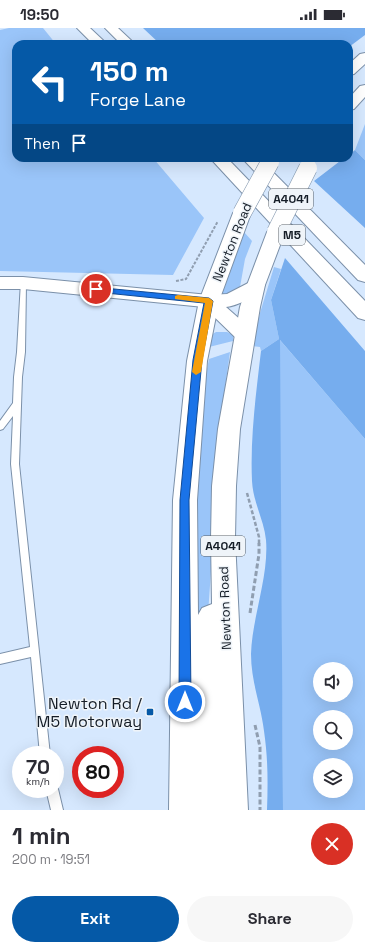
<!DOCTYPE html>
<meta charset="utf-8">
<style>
:root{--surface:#fff;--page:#f7f7f7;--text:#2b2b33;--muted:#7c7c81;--accent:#0559a7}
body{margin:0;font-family:"Space Grotesk",sans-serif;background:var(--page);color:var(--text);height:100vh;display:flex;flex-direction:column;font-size:15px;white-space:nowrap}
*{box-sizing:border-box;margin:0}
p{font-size:13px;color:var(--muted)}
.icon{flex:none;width:22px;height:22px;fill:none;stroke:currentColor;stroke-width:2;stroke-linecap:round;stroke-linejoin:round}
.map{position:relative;height:782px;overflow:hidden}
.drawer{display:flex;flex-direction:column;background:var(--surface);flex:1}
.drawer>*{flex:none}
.top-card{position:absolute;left:12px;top:12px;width:341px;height:122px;border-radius:12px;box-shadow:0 4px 16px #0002;background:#0559a7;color:#fff;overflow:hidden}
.tools{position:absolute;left:313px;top:634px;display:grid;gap:8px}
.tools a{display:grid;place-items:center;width:40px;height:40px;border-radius:50%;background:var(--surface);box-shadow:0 4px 16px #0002;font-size:20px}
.speed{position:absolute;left:12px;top:718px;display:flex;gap:8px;font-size:20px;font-weight:700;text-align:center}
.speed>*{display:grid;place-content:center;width:52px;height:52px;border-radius:50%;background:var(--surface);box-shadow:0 4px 16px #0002;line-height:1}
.speed small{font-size:10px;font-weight:400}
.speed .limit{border:6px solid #d22;background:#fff;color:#111}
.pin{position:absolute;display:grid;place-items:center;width:34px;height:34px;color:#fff;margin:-17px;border:2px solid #fff;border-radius:50%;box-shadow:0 1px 4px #0007}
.me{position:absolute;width:44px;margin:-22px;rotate:0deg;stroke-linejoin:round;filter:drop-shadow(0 0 3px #0008)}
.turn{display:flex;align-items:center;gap:14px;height:84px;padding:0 12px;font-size:18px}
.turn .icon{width:52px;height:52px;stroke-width:2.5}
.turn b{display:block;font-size:28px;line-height:34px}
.then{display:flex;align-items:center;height:38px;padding:0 12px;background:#0003;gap:8px;font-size:15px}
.round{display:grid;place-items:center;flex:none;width:42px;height:42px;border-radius:21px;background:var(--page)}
.overview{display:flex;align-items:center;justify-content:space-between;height:68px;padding:0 12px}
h1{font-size:24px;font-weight:600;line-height:30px}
.action{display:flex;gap:8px;margin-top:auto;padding:8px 12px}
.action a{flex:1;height:46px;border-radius:24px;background:var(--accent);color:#fff;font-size:16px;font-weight:600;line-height:46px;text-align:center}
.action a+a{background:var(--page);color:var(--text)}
.status{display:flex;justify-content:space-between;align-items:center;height:28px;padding:0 20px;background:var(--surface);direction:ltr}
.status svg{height:11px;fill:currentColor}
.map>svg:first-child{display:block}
</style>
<div class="status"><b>19:50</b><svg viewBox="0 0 49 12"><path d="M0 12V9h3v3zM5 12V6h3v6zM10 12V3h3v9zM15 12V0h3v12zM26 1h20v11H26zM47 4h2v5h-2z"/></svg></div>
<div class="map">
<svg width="365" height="782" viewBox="0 0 365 782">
<rect width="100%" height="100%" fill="#d6e8fe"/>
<g fill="#9ac5f9" fill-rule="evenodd">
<path d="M9,0H43L56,16H16V130H153L204,190L173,247L0,243V2Z"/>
<path d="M365,96V132L355,122Z"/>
<path d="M244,204L252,213L245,231L240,259L233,265L220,272Z"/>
<path d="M274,239L281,241L271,272L279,311L365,411V782H283L279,311L261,323L260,319L253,318L260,285ZM320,641H346V667H320ZM320,689H346V715H320ZM320,737H346V763H320Z"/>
<path d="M216,304H227L233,307V313L209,319L211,307Z"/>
<path d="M230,324L222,382L204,645L194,616L199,381L209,331Z"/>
</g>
<g fill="#76adee">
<path d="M143,0H365V7L349,19V16L265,15L260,16H160Z"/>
<path d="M355,122L365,132V200L314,153L344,130H349V127Z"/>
<path d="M285,230L365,323V411L280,312L283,782H267C268,755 268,730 264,703C261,677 251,654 251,626C252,590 269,548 266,512C264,492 253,474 252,453C250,410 256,366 261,323L279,311L271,272Z"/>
</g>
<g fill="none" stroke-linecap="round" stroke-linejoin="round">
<defs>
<g id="service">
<path d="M21,253H23L26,255L25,324L22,349L19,436L50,727H40L31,629L0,636V626L30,619L11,436L13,388L3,401L0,402V393L13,375L14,349L17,324Z"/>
<path d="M55,757L58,761L63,782H51L46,761H55Z"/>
</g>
<path id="tertiary" d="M0,249H23L209,267L227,266L256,251L262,253L265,257C259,267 238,278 226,279L252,302L255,307L252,312L245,314L238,312L204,279L23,261H0Z"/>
<g id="trunk">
<path d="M365,25V36L354,46L349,47V36L360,26Z"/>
<path d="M365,57V69L354,81L349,82V70L360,58Z"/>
<path d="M242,180L248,181L251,185L219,273L207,333L197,472L198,587L202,580L212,576L211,511L212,458L218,401L240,279L247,257L267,204L270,200L276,198L282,200L285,204L265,257L260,279L240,401L236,458L235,511L248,782H169L173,472L187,333L199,273L233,185L236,181Z"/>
</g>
<g id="motorway">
<path d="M77,0H90L107,16H93Z"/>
<path d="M105,0H118L135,16H121Z"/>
<path d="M210,130H227L365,273V292L358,290Z"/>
<path d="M242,130H259L365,237V254L358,252Z"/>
</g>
</defs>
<use href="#service" stroke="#7b90a9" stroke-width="2"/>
<use href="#tertiary" stroke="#7b90a9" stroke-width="2"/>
<use href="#trunk" stroke="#7b90a9" stroke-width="2"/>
<use href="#motorway" stroke="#7b90a9" stroke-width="2"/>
<path stroke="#909eb0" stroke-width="2" stroke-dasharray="3 1.5" stroke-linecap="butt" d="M176,253L186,251L218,193"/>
<path stroke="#909eb0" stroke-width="2.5" stroke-dasharray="4 2" stroke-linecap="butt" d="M247,465L259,509V516"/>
<g stroke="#909eb0" stroke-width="3" stroke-dasharray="5 2.5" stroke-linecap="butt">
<path d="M250,585L259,526V515"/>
<path d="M255,697L260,719V782"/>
</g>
<use href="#service" fill="#fff" fill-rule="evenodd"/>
<use href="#tertiary" fill="#fff" fill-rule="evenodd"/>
<use href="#trunk" fill="#fff" fill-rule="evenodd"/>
<use href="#motorway" fill="#fff" fill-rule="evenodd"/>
<defs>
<path id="trunk-bridge-far1" d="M269,135L272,130"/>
<g id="trunk-bridge">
<path d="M242,185L270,134"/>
<path d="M276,204L308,140"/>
</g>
</defs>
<use href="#trunk-bridge-far1" stroke="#7b90a9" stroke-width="16" stroke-linecap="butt"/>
<use href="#trunk-bridge" stroke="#7b90a9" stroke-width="19" stroke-linecap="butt"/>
<use href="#trunk-bridge-far1" stroke="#fff" stroke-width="14"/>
<use href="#trunk-bridge" stroke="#fff" stroke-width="18"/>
</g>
<path fill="#1a73e8" stroke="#114b97" d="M93,259L209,270L213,273L202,332L189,472L191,674L189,678L185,680L180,678L179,674L180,472L193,332L204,275L96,264L93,263Z"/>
<path fill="#f59e0b" d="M178,267L209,270L213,273L201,344L196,347L192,344L205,275L175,271V268Z"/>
<rect fill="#0559a7" stroke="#eff4f9" stroke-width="1.5" x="146" y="680" width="8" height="8" rx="2"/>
<g text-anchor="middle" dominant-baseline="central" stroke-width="3" stroke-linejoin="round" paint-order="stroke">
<g fill="#eff4f9" stroke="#565e66" stroke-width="1">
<rect x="269" y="161" width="44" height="20" rx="3"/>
<rect x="279" y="197" width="26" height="20" rx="3"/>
<rect x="201" y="508" width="44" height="20" rx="3"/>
</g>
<g font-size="12" font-weight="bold" fill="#151d27">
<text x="291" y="171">A4041</text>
<text x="292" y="207">M5</text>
<text x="223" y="518">A4041</text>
</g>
<g font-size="13" fill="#151d27" stroke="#eff4f9">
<text transform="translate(232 214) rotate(-68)">Newton Road</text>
<text transform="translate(225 580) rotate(-92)">Newton Road</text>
</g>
<g font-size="16" fill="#151d27" stroke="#eff4f9" text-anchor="end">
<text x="142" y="675">Newton Rd /<tspan x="142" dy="18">M5 Motorway</tspan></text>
</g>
</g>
</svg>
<div class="tools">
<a><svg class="icon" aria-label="sound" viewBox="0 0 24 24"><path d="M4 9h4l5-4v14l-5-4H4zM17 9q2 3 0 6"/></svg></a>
<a><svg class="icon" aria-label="search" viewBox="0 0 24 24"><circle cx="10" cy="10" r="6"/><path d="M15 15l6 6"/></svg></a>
<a><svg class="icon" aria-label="layers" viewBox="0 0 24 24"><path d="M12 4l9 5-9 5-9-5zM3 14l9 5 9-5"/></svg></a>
</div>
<div class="speed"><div>70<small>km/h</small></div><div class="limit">80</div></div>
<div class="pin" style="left:96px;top:261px;background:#d93025"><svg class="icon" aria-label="arrive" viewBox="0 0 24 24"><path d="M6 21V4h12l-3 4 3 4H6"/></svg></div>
<svg class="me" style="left:185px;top:674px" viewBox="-20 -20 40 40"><circle r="17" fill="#1a73e8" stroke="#fff" stroke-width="3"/><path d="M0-11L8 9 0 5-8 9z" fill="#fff"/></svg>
<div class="top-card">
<div class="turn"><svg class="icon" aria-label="left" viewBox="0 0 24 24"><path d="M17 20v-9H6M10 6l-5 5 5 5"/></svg><div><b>150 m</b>Forge Lane</div></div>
<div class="then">Then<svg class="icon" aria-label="arrive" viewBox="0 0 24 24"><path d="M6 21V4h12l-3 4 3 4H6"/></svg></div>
</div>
</div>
<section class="drawer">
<div class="overview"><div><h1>1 min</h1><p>200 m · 19:51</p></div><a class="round" style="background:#d93025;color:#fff"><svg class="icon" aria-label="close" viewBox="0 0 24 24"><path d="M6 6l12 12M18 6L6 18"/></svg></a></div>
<div class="action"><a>Exit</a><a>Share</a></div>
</section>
